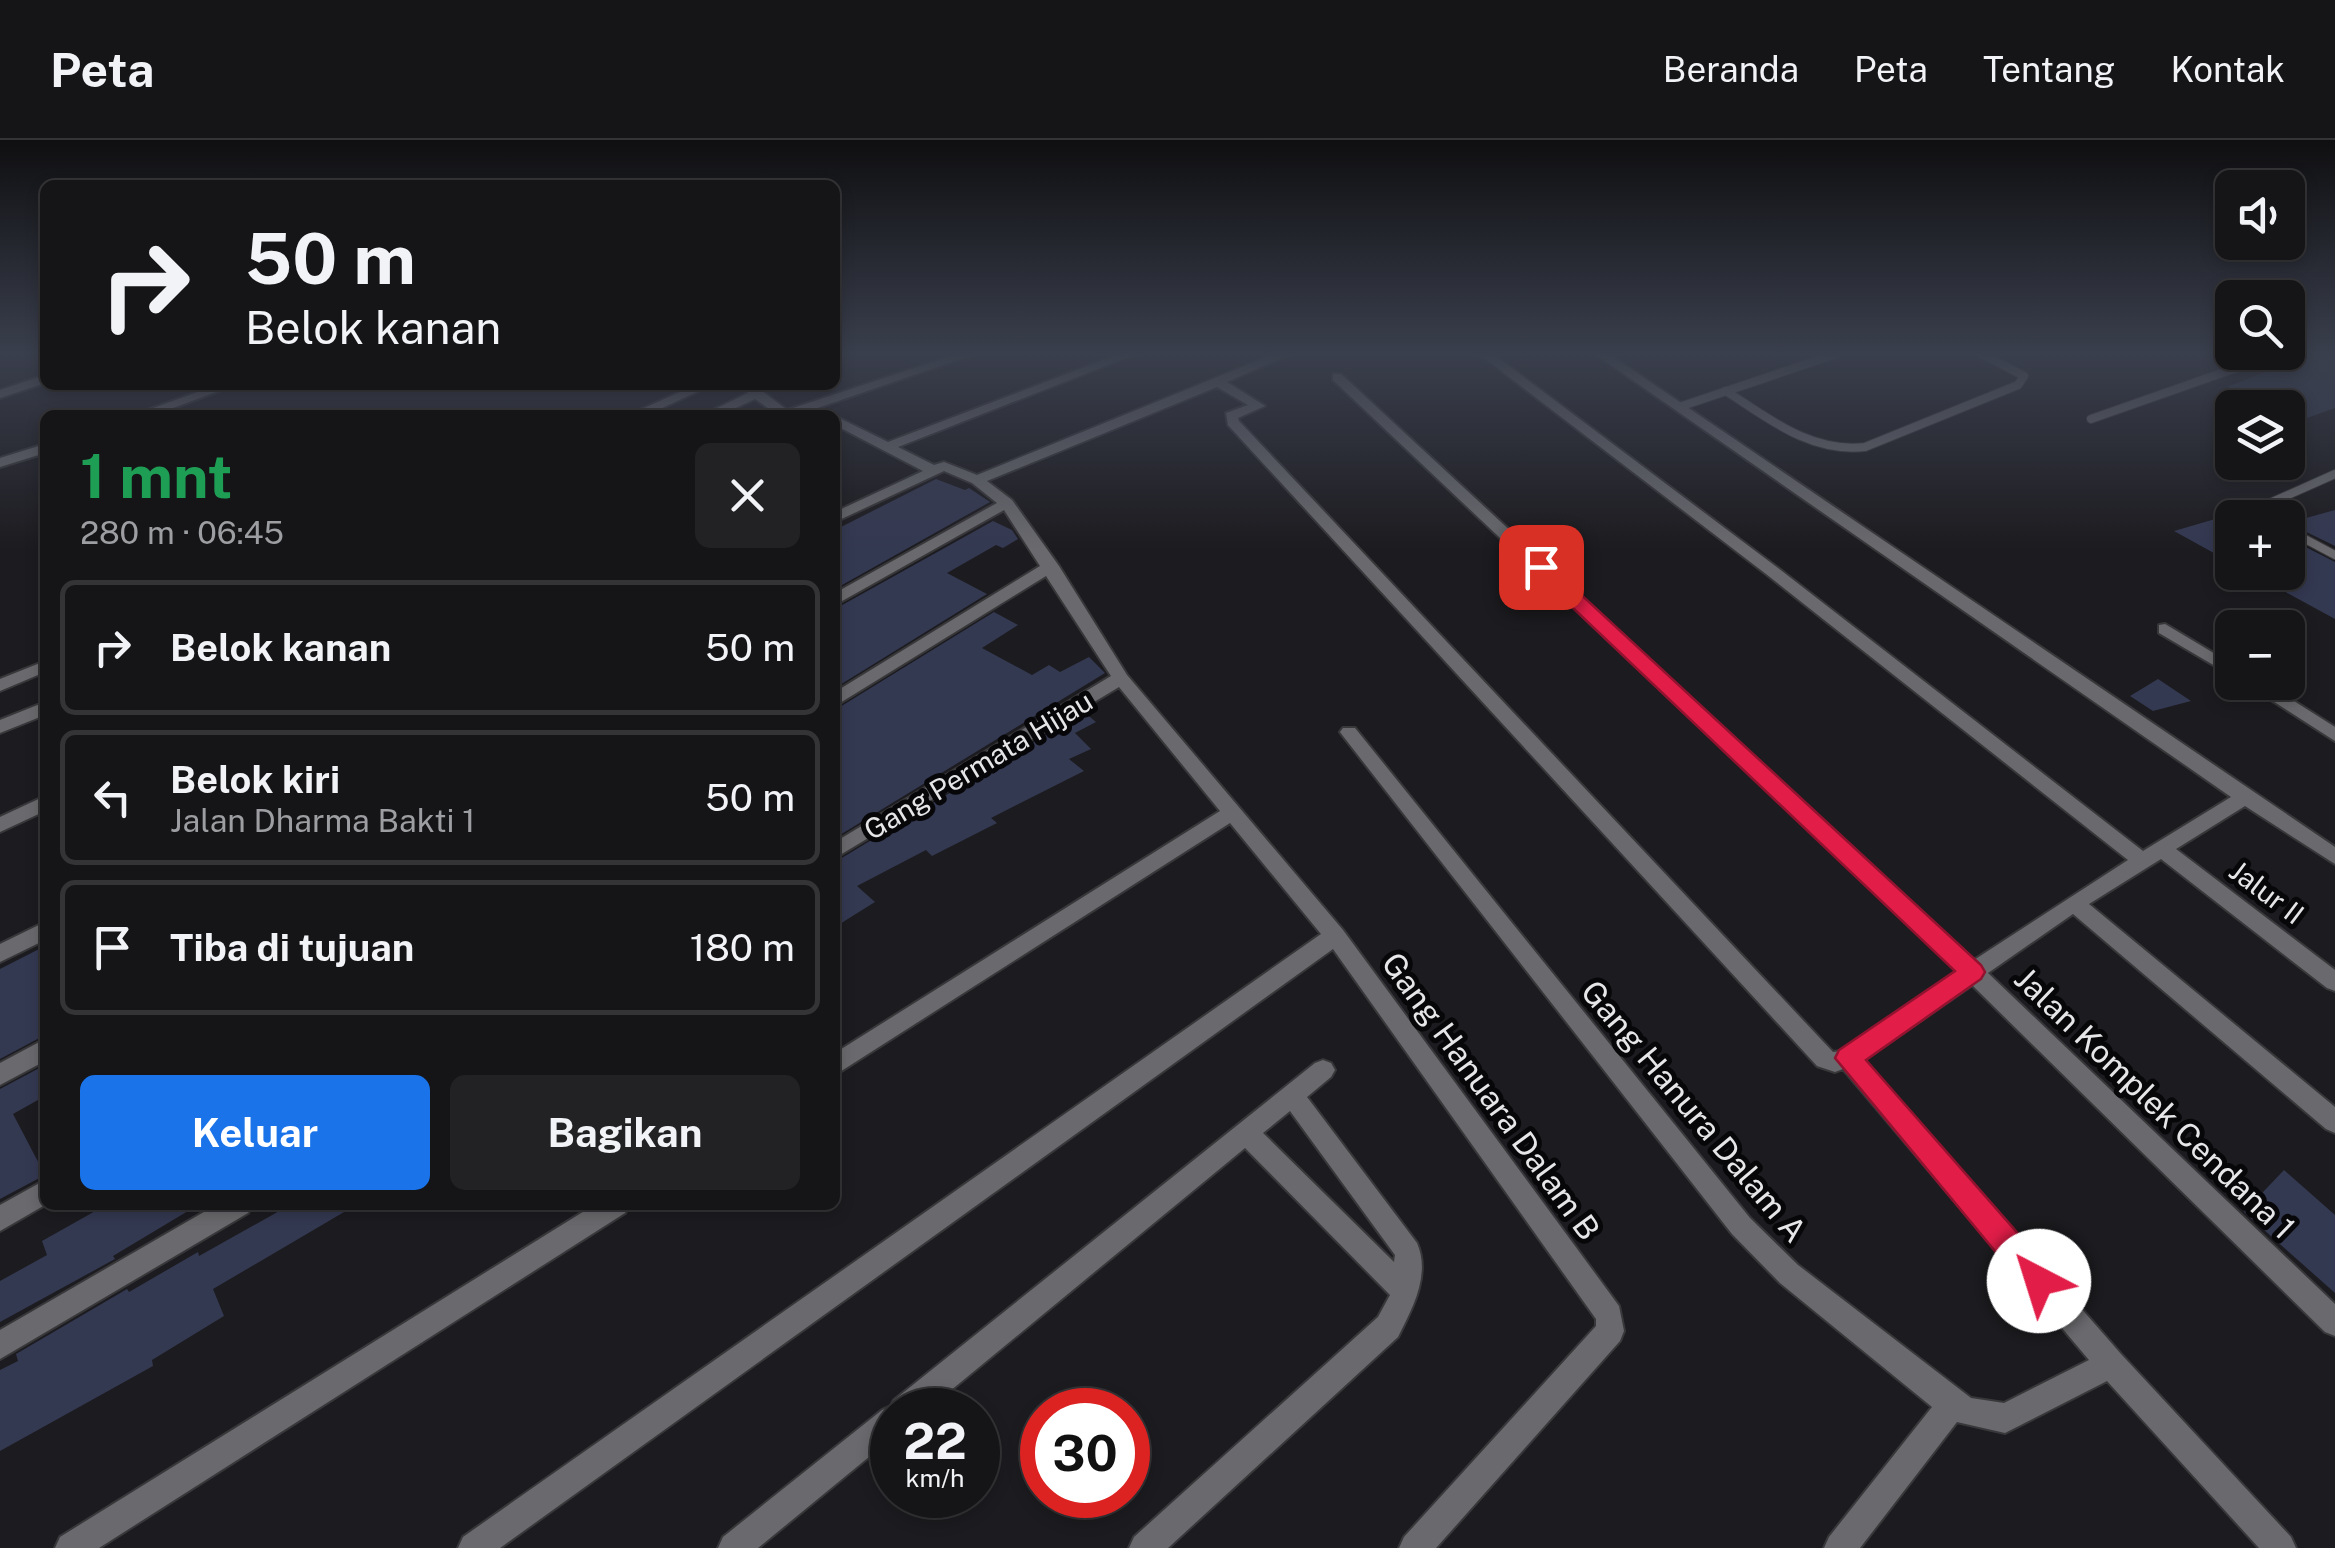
<!DOCTYPE html>
<html lang="id">
<meta charset="utf-8">
<style>
:root{--surface:#151417;--page:#222124;--text:#f1f3f6;--muted:#9d9ea1;--line:#343336;--accent:#1a73e8}
body{margin:0;font-family:"Public Sans",sans-serif;background:var(--page);color:var(--text);height:100vh;display:flex;flex-direction:column;font-size:38px;white-space:nowrap}
*{box-sizing:border-box;margin:0}
p{font-size:32px;color:var(--muted)}
.icon{flex:none;width:55px;height:55px;fill:none;stroke:currentColor;stroke-width:2;stroke-linecap:round;stroke-linejoin:round}
.map{position:relative;flex:1;overflow:hidden}
.drawer{position:absolute;left:40px;top:270px;width:800px;height:800px;display:flex;flex-direction:column;background:var(--surface);border-radius:15px;box-shadow:0 5px 15px #0003,0 0 0 2px var(--line)}
.drawer>*{flex:none}
.hud{position:absolute;left:40px;top:40px;width:800px;height:210px;border-radius:15px;box-shadow:0 5px 15px #0003,0 0 0 2px var(--line);background:#151417;color:var(--text);overflow:hidden}
.fabs{position:absolute;left:2215px;top:30px;display:grid;gap:20px}
.fabs a{display:grid;place-items:center;width:90px;height:90px;border-radius:15px;background:var(--surface);box-shadow:0 5px 15px #0003,0 0 0 2px var(--line);font-size:50px}
.speed{position:absolute;left:870px;top:1248px;display:flex;gap:20px;font-size:50px;font-weight:700;text-align:center}
.speed>*{display:grid;place-content:center;width:130px;height:130px;border-radius:50%;background:var(--surface);box-shadow:0 5px 15px #0003,0 0 0 2px var(--line);line-height:1}
.speed small{font-size:25px;font-weight:400}
.speed .limit{border:15px solid #d22;background:#fff;color:#111}
.pin{position:absolute;display:grid;place-items:center;width:85px;height:85px;color:#fff;margin:-42px;border-radius:20px;box-shadow:0 5px 15px #0006}
.me{position:absolute;width:110px;margin:-55px;rotate:320deg;stroke-linejoin:round;filter:drop-shadow(0 0 8px #0008)}
.turn{display:flex;align-items:center;gap:35px;height:210px;padding:0 40px;font-size:45px}
.turn .icon{width:130px;height:130px;stroke-width:2.5}
.turn b{display:block;font-size:70px;line-height:85px}
.round{display:grid;place-items:center;flex:none;width:105px;height:105px;border-radius:15px;background:var(--page)}
.head{display:flex;align-items:center;justify-content:space-between;height:170px;padding:0 40px}
h1{font-size:60px;font-weight:700;line-height:75px;color:#1e9e55}
.primary-button{display:flex;gap:20px;margin-top:auto;padding:20px 40px}
.primary-button a{flex:1;height:115px;border-radius:15px;background:var(--accent);color:#fff;font-size:40px;font-weight:700;line-height:115px;text-align:center}
.primary-button a+a{background:var(--page);color:var(--text)}
ul{padding:0;list-style:none}
li{display:flex;align-items:center;gap:30px;height:135px;margin:0 20px 15px;padding:0 20px;border:5px solid var(--line);border-radius:15px}
li div{flex:1}
li b{display:block;font-size:38px}
li em{font-style:normal}
header{display:flex;align-items:center;gap:60px;box-sizing:border-box;height:140px;padding:0 50px;background:var(--surface);border-bottom:2px solid var(--line)}
header strong{font-size:48px}
nav{display:flex;gap:55px;margin-inline-start:auto;font-size:35px}
.map>svg:first-child{display:block}
</style>
<header>
<strong>Peta</strong>
<nav><a>Beranda</a><a>Peta</a><a>Tentang</a><a>Kontak</a></nav>
</header>
<div class="map">
<svg width="2335" height="1408" viewBox="0 0 2335 1408">
<rect width="100%" height="100%" fill="#1c1b1f"/>
<g fill="#343952">
<path d="M2312,214H2335V268L2307,278L2227,247Z"/>
<path d="M936,339L965,350L969,348L990,362L835,449V390Z"/>
<path d="M2335,370V406L2288,383Z"/>
<path d="M2222,377L2232,383V423L2174,391Z"/>
<path d="M993,381L1012,390L1018,399L1003,408L996,405L947,433L987,454L835,548V469Z"/>
<path d="M2288,398L2335,422V479L2249,432H2288Z"/>
<path d="M994,472L1018,485L982,508L1032,535L1049,525L1060,532L1089,517L1105,533L835,698V570Z"/>
<path d="M2158,539L2191,561L2153,571L2130,556Z"/>
<path d="M1084,572L1096,582L1075,593L1091,609L1069,619L1084,631L991,678L997,683L932,716L926,710L857,746L875,762L835,787V722Z"/>
<path d="M45,806V895L0,919V829Z"/>
<path d="M45,925V956L13,974L45,1035L0,1059V949Z"/>
<path d="M2284,1030L2335,1075V1153L2244,1072Z"/>
<path d="M106,1065H198L113,1116L115,1119L0,1182V1141L47,1115L42,1101Z"/>
<path d="M290,1065H356L213,1149L224,1176L152,1220L153,1226L0,1311V1230L18,1221L16,1214L127,1149L129,1152L198,1112L199,1116Z"/>
</g>
<g fill="none" stroke-linecap="round" stroke-linejoin="round">
<defs>
<g id="service">
<path d="M1726,251C1769,279 1811,313 1865,307L2018,245L2024,236L1982,214"/>
<path d="M1679,267L1836,214"/>
<path d="M2091,279L2276,214"/>
<path d="M2263,378L2261,367L2335,334"/>
<path d="M2288,390L2335,415"/>
</g>
<g id="minor">
<path d="M957,214H975L797,275H778L755,259L721,275H703L748,253L740,245H754L787,270Z"/>
<path d="M1119,214H1136L898,307L934,325L944,322L977,335L1274,214H1291L1227,242L1265,266L1238,278L1239,281L1833,912L1841,911L1958,831L1333,240V234H1341L1974,820L2128,720L1766,434L1479,214H1493L1778,428L2143,711L2231,657L1595,214H1609L2335,707V724L2245,666L2176,709L2335,830V851L2327,848L2161,719L2089,764L2335,967V993L2326,989L2073,774L1988,833L2335,1164V1196L2325,1192L1972,845L1864,920L2121,1214L2291,1397L2296,1408H2259L2107,1241L2005,1293L1957,1282L1860,1408H1824L1829,1397L1932,1267L1780,1143L1732,1094L1343,596L1340,592L1343,588H1355L1750,1078L1798,1125L1971,1258L2004,1263L2089,1220L1843,929L1835,932L1817,926L1228,285L1226,273L1248,265L1217,247L987,341L1012,360L1059,426L1127,535L1343,790L1619,1166L1624,1191L1620,1201L1436,1408H1399L1404,1397L1596,1186V1179L1333,809L500,1408H458L463,1397L1321,794L1230,683L835,935V913L1220,671L1119,547L835,718V702L1111,536L1046,436L835,566V552L1040,426L1004,370L835,465V453L997,363L972,343L944,331L835,382V372L923,331L835,285V276L888,302Z"/>
<path d="M45,235V243L0,258V250Z"/>
<path d="M217,245H235L154,275H134Z"/>
<path d="M695,245H712L647,275H629Z"/>
<path d="M45,304V313L0,327V318Z"/>
<path d="M2165,484L2232,524V536L2159,493V485Z"/>
<path d="M45,521V532L0,551V539Z"/>
<path d="M2243,542H2264L2335,587V601Z"/>
<path d="M45,562V575L0,593V580Z"/>
<path d="M45,656V671L0,692V677Z"/>
<path d="M45,782V800L0,822V804Z"/>
<path d="M45,899V921L0,945V923Z"/>
<path d="M1323,920L1331,923L1335,930L1331,937L1307,957L1417,1103C1431,1135 1412,1169 1398,1197L1168,1408H1129L1134,1397L1378,1177L1390,1155L1245,1008L927,1270H892V1298L758,1408H718L723,1397L882,1270L891,1266L894,1260L1315,923ZM1290,971L1395,1115L1394,1122L1263,993Z"/>
<path d="M45,1040V1065L0,1091V1065Z"/>
<path d="M216,1065H252L248,1073L0,1219V1190Z"/>
<path d="M594,1065H629L625,1073L99,1408H55L60,1397Z"/>
</g>
</defs>
<use href="#service" stroke="#38373a" stroke-width="10"/>
<use href="#minor" stroke="#38373a" stroke-width="4"/>
<use href="#service" stroke="#6a6a6e" stroke-width="8"/>
<use href="#minor" fill="#6a6a6e" fill-rule="evenodd"/>
</g>
<linearGradient id="sky" x2="0" y2="1"><stop stop-color="#0f0f11"/><stop offset="0.52" stop-color="#3a3f4d"/><stop offset="1" stop-color="#3a3f4d" stop-opacity="0"/></linearGradient>
<rect width="2335" height="411" fill="url(#sky)"/>
<path fill="#e11d48" stroke="#92132f" stroke-width="2.5" d="M1541,421L1547,423L1981,825L1985,832L1981,839L1866,920L2050,1130L2055,1141L2050,1151L2039,1155L2028,1151L1835,918L1839,910L1955,831L1534,431V423Z"/>
<g text-anchor="middle" dominant-baseline="central" stroke-width="10" stroke-linejoin="round" paint-order="stroke">
<g font-size="28" fill="#e6e6e9" stroke="#070608">
<text transform="translate(978 625) rotate(-31)">Gang Permata Hijau</text>
<text transform="translate(2267 752) rotate(37)">Jalur II</text>
</g>
<g font-size="32" fill="#e6e6e9" stroke="#070608">
<text transform="translate(1491 956) rotate(54)">Gang Hanuara Dalam B</text>
<text transform="translate(2155 963) rotate(44)">Jalan Komplek Cendana 1</text>
<text transform="translate(1694 971) rotate(50)">Gang Hanura Dalam A</text>
</g>
</g>
</svg>
<div class="fabs">
<a><svg class="icon" aria-label="sound" viewBox="0 0 24 24"><path d="M4 9h4l5-4v14l-5-4H4zM17 9q2 3 0 6"/></svg></a>
<a><svg class="icon" aria-label="search" viewBox="0 0 24 24"><circle cx="10" cy="10" r="6"/><path d="M15 15l6 6"/></svg></a>
<a><svg class="icon" aria-label="layers" viewBox="0 0 24 24"><path d="M12 4l9 5-9 5-9-5zM3 14l9 5 9-5"/></svg></a>
<a>+</a>
<a>−</a>
</div>
<div class="speed"><div>22<small>km/h</small></div><div class="limit">30</div></div>
<div class="pin" style="left:1541px;top:427px;background:#d93025"><svg class="icon" aria-label="arrive" viewBox="0 0 24 24"><path d="M6 21V4h12l-3 4 3 4H6"/></svg></div>
<svg class="me" style="left:2039px;top:1141px" viewBox="-20 -20 40 40"><circle r="19" fill="#fff"/><path d="M0-13L10 11 0 6-10 11z" fill="#e11d48"/></svg>
<div class="hud">
<div class="turn"><svg class="icon" aria-label="right" viewBox="0 0 24 24"><path d="M7 20v-9h11M14 6l5 5-5 5"/></svg><div><b>50 m</b>Belok kanan</div></div>
</div>
<section class="drawer">
<div class="head"><div><h1>1 mnt</h1><p>280 m · 06:45</p></div><a class="round"><svg class="icon" aria-label="close" viewBox="0 0 24 24"><path d="M6 6l12 12M18 6L6 18"/></svg></a></div>
<ul>
<li><svg class="icon" aria-label="right" viewBox="0 0 24 24"><path d="M7 20v-9h11M14 6l5 5-5 5"/></svg><div><b>Belok kanan</b></div><em>50 m</em></li>
<li><svg class="icon" aria-label="left" viewBox="0 0 24 24"><path d="M17 20v-9H6M10 6l-5 5 5 5"/></svg><div><b>Belok kiri</b><p>Jalan Dharma Bakti 1</p></div><em>50 m</em></li>
<li><svg class="icon" aria-label="arrive" viewBox="0 0 24 24"><path d="M6 21V4h12l-3 4 3 4H6"/></svg><div><b>Tiba di tujuan</b></div><em>180 m</em></li>
</ul>
<div class="primary-button"><a>Keluar</a><a>Bagikan</a></div>
</section>
</div>
